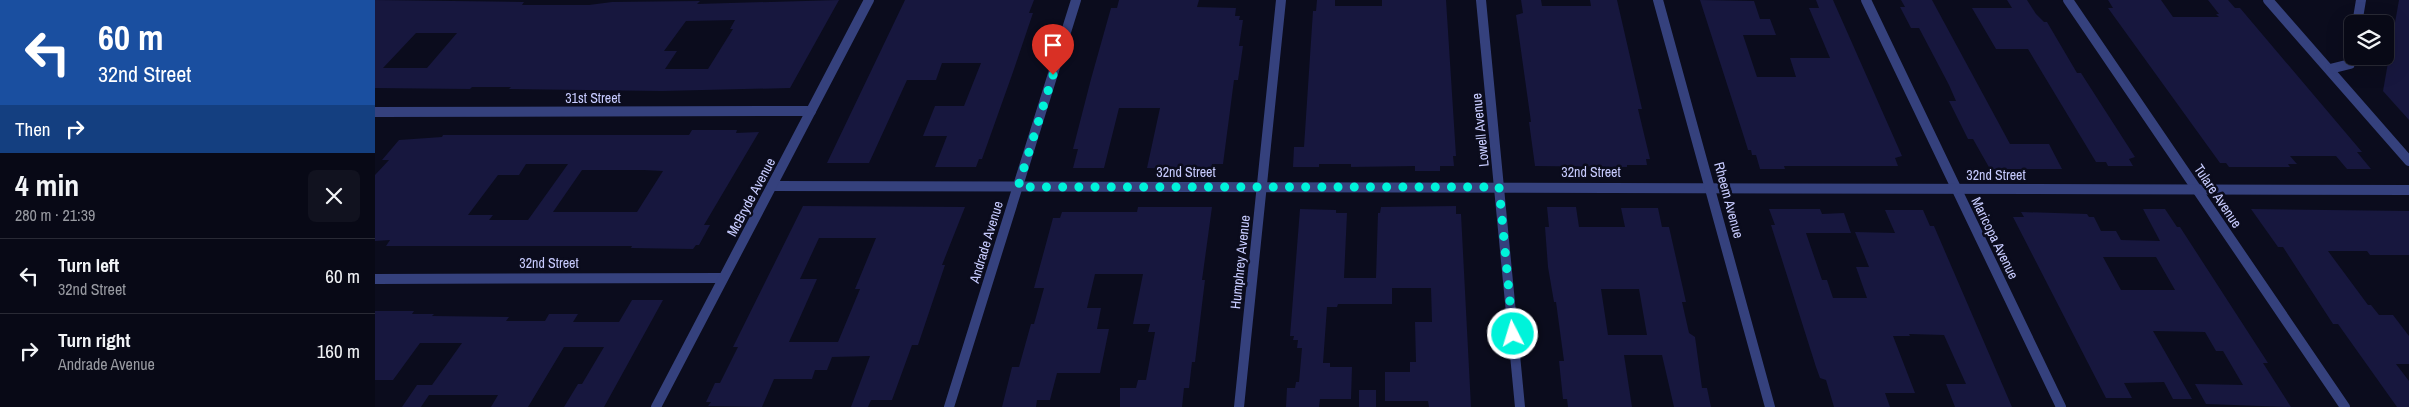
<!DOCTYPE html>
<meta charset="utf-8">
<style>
:root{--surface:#080916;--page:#11121f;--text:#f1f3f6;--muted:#989aa1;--line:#292a35}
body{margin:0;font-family:"Archivo Narrow",sans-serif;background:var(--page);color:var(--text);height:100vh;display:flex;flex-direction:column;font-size:19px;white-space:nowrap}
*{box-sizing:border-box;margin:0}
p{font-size:16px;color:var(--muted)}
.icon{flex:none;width:28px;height:28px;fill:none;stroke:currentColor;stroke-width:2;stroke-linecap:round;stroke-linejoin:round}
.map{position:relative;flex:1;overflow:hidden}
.side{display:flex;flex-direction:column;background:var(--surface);width:375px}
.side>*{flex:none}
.guide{background:#1a4fa0;color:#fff;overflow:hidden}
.fabs{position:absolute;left:1969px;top:15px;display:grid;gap:10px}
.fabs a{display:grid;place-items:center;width:50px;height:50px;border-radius:8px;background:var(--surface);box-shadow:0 5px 20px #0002,0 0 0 1px var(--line);font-size:25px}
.pin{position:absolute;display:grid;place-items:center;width:42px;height:42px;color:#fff;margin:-51px -21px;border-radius:50% 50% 50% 0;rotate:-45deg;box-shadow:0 0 5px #0007}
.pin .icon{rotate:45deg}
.me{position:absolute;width:55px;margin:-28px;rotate:355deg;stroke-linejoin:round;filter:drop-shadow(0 0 4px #0008)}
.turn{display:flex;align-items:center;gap:18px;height:105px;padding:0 15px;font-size:22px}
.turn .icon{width:65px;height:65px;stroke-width:2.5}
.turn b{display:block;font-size:35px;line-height:42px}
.then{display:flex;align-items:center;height:48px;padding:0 15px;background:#0003;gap:10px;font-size:19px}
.round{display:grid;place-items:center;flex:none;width:52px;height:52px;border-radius:8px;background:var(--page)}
.head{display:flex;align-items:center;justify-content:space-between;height:85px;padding:0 15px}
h1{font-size:30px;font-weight:700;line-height:38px}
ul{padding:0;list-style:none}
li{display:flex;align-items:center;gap:15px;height:75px;padding:0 15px;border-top:1px solid var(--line)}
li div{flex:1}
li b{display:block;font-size:19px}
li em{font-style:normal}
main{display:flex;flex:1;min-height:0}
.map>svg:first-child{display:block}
</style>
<main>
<section class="side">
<div class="guide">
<div class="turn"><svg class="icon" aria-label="left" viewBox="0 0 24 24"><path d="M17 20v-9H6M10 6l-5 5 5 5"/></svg><div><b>60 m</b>32nd Street</div></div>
<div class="then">Then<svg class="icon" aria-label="right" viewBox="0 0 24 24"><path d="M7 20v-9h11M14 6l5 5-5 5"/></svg></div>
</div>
<div class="head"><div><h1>4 min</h1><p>280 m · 21:39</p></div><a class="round"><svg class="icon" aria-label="close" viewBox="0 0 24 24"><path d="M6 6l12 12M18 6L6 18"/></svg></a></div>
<ul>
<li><svg class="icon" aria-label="left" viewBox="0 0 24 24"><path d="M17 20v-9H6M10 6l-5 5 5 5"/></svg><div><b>Turn left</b><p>32nd Street</p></div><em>60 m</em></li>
<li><svg class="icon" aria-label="right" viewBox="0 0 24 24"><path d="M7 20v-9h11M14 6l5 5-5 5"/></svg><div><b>Turn right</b><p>Andrade Avenue</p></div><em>160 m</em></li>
</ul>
</section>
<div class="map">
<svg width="2034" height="407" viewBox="0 0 2034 407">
<rect width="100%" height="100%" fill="#0b0c1d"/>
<g fill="#17173e" fill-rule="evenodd">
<path d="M0,0L149,2L147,5H214L237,2L325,1L322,4L464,0L415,88L287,91L134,89L136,87H97L95,89L0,88ZM360,20L355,29H358L333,69H290L302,51H289L311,21ZM41,33H82L52,68H8Z"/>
<path d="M530,0H659L654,13H658L638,72L607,159H604L601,167H560L572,136H548L560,106H589L606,63H567L561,80H532L494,163H452Z"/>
<path d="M744,0H824L822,7L861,8L860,16H865L864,20H868L864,46H868L863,80H859L848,164H837L836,170L772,168L785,108H744L729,168H698L703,149H698L716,79L736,8H742Z"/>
<path d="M942,0H960V6H1007V0H1071L1081,156H1078L1079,166H1065V171H1040V166L976,167V164H944V167H918L919,147H929L938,11H941Z"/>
<path d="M1146,0H1166L1167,6H1216L1215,0H1242L1267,109H1263L1275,159H1271L1272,165H1252V167L1160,166L1154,122H1156L1141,15L1148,13Z"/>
<path d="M1325,0L1379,1L1385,19H1395L1401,35H1368L1382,77H1421L1415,58H1455L1434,8H1444L1441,0H1458L1527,156L1520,158L1523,166H1409L1410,169H1385L1381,155H1377L1376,150H1373L1369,137Z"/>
<path d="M1526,0H1557L1635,144H1674L1687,169H1615L1598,139H1593L1574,101H1581L1574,85L1544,28H1536L1525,7H1530Z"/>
<path d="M1632,0H1652L1661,14L1669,22H1672L1702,73H1706L1760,157L1754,159L1758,166H1733L1731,162H1721L1653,49H1621L1597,8H1637Z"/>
<path d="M1733,0H1786L1798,17H1844L1841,14H1844L1833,0H1853L1860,8H1865L1987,152H1982L1996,169H1972L1961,156H1915L1922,164H1913L1915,167H1854L1851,163H1845L1733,8H1738Z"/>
<path d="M2024,0H2034V120L2008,91Z"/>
<path d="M317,130H362L361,133L384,132L329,225H335L324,245H321L318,249L256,248L257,246H11L15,240L0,241V175L14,160H7L24,140L67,137L68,135H314ZM151,164H193L153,220H114L118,215H93L123,175H144ZM207,170H269L288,171L262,212H178Z"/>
<path d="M428,206L590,207L567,265H570L543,345H537L517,400H496L493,407H476L495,356L457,357L452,370H440L437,379H399L387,407L333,406L336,402H331L340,383H345L363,347H358ZM444,238H501L480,289H485L463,342H414L442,279H425Z"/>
<path d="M1081,206V214H1086L1096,407H1054L1053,401H1010V372H1035V362H1041L1040,322H1057L1056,288H1017V304H963L962,307H952L948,363H955V367H977L976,399H945L944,407H911L912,388H920L921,382H924L927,348H922L923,340H918L919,336H915L925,209L961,210V213H972L969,278H1001L1003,213H1005L1006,207Z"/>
<path d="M763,207H837L827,280H830L820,362H817L814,388H809L807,407H745V388H761L763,380H771L780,332H773L775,324H758L768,274H720L712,308H726L722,329H734L725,373H682L675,400H662L661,407H627L637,367H644L656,324H659L669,288H659L678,218H685L687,212H762Z"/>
<path d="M1172,207H1201L1204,227H1250L1246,208H1283L1287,227H1294L1311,302H1307L1314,333L1320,337L1327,388H1332L1336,407H1299L1287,355H1249L1257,407H1193L1192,399H1188L1184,361H1189L1181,302H1179L1173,267L1170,227H1174ZM1226,289H1264L1272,335H1233Z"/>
<path d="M1394,209H1445L1447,214L1469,213L1476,233H1431L1447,280H1452L1458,298H1492L1481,267H1494L1480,232L1520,233L1510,210H1548L1555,226H1559L1565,240L1637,407H1580L1571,384H1591L1569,335L1534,334L1535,336H1518L1540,393H1510L1515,407H1459L1451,380L1445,378L1441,367L1396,225H1400Z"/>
<path d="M1768,209H1790L1802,227H1805L1893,363H1888L1916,407L1831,404L1820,384L1868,385L1848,351H1841L1830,332L1778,331L1817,399H1798L1789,382L1749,383L1757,398H1731L1638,217H1649L1646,212L1712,214L1714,217H1719L1726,231H1741L1746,240L1785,241ZM1728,257H1781L1800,290H1746Z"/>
<path d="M1876,209L2034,211V255H1995L1992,251H1953L1993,305H1996L2004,315H2018L2034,336V364H2021L2034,381V407H2022L1963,324H1958L1908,247H1903Z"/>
<path d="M257,300H288L229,407H189L203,384H207L229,347H189L153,407H116L123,395H54L46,407H27L42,385H57L87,343H45L18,380H0V311H39L37,314H59L57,316L134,317L131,321H170L174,314H203L198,322H244Z"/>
<rect x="984" y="390" width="17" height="17"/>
</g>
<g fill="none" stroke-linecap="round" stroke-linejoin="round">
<g stroke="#35417d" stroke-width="10">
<path d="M1106,0L1145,407"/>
<path d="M1491,0L1686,407"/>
<path d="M1693,0L1970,407"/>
<path d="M1893,0L2034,161"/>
<path d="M1982,24L1986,0"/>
<path d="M1955,69L1975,64L1978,49"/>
<path d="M0,112L436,111"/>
<path d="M397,186L2034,190"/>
<path d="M0,279L348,278"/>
<path d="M281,407L494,0"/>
<path d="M574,407L701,0"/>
<path d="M864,407L906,0"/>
</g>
<path stroke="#35417d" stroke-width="10" d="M1283,0L1395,407"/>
</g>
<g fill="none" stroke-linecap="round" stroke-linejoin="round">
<path stroke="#00f3da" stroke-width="9" stroke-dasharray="0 16.2" d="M678,75L643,187H1124L1138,334"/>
</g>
<g text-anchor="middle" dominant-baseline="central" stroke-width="5" stroke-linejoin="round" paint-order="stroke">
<g font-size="14" fill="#c8ccff" stroke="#0b0c1d">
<text x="218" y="98">31st Street</text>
<text transform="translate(1105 130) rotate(-96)">Lowell Avenue</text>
<text x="811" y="172">32nd Street</text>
<text x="1216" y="172">32nd Street</text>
<text x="1621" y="175">32nd Street</text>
<text transform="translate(1843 196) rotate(56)">Tulare Avenue</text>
<text transform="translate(376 197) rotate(-62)">McBryde Avenue</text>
<text transform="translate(1354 200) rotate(75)">Rheem Avenue</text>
<text transform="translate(1620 238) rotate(64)">Maricopa Avenue</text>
<text transform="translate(611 242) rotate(-73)">Andrade Avenue</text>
<text transform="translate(865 262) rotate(-84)">Humphrey Avenue</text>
<text x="174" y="263">32nd Street</text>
</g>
</g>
</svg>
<div class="fabs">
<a><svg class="icon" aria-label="layers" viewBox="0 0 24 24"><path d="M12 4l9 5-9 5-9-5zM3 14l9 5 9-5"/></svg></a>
</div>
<div class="pin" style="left:678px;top:75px;background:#d93025"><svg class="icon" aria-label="arrive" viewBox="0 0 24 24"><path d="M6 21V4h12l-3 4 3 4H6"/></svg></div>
<svg class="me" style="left:1138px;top:334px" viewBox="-20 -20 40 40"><circle r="17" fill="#00f3da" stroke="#fff" stroke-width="3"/><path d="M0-11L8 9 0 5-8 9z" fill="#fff"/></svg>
</div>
</main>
